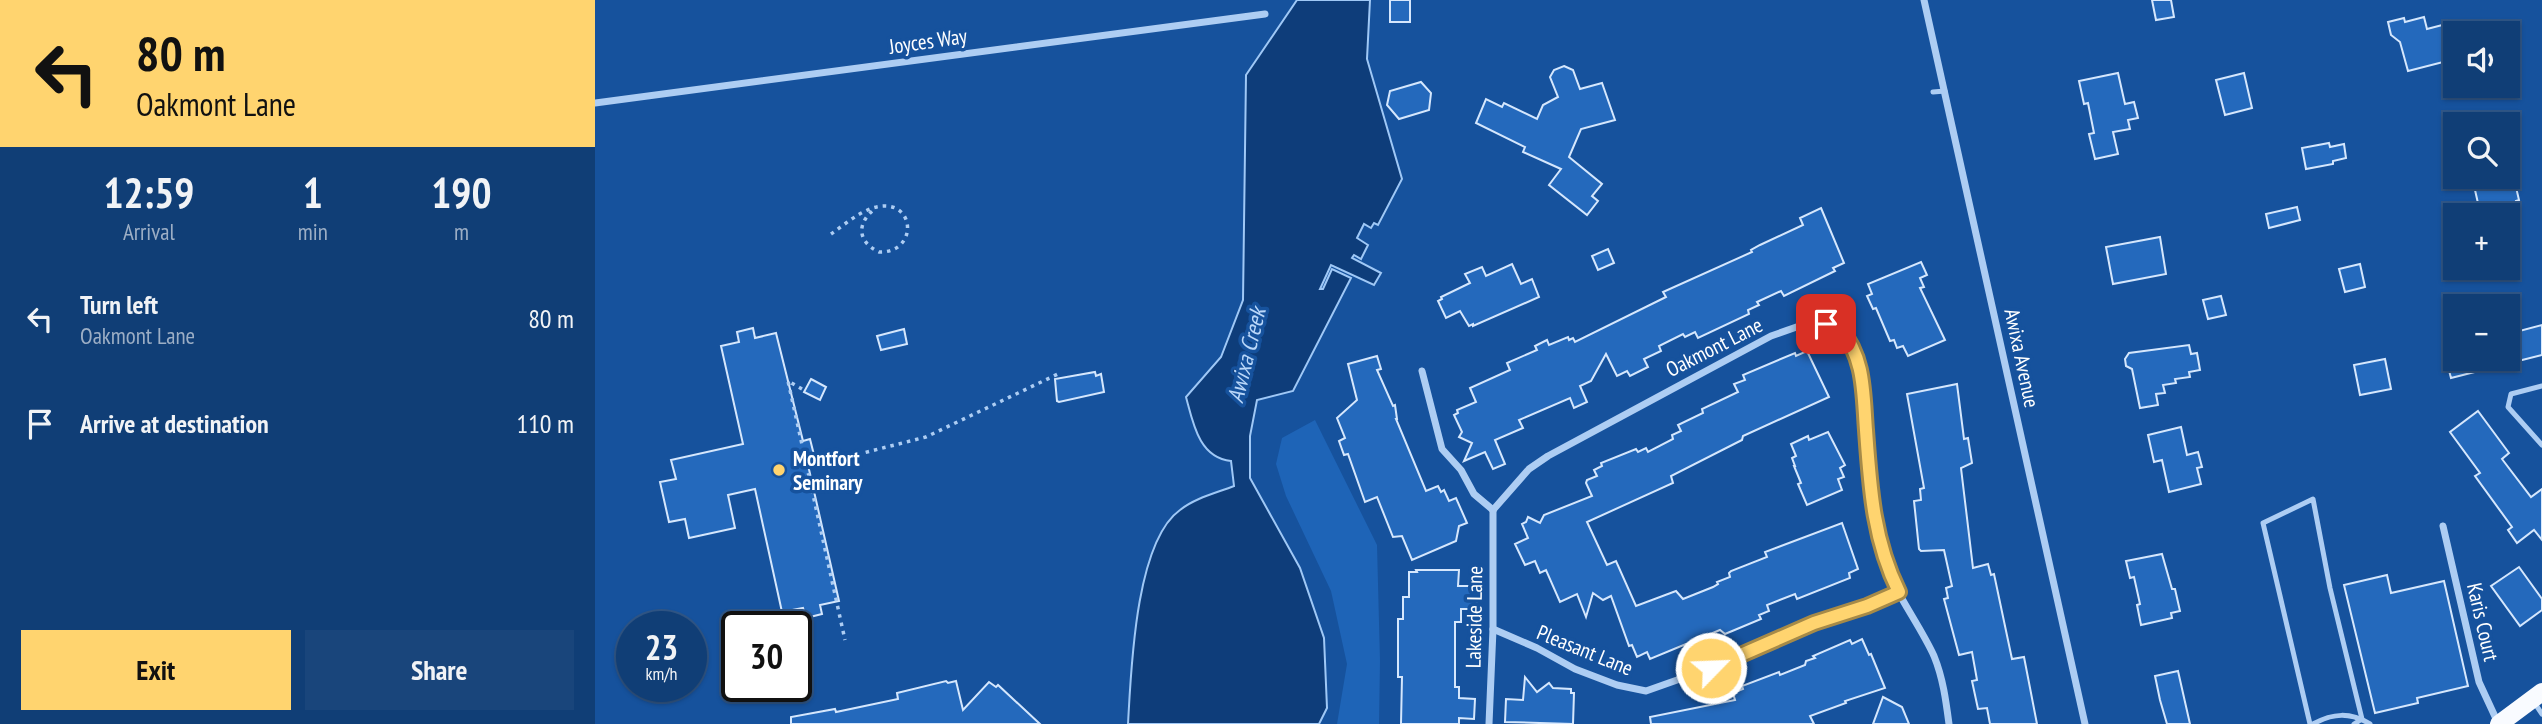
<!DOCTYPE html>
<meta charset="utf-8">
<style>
:root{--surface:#103e76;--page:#19457b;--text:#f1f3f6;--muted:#9caec5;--line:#305788;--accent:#ffd46f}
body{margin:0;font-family:"PT Sans Narrow",sans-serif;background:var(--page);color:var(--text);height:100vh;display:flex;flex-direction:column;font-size:26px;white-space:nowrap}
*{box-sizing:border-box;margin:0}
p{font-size:23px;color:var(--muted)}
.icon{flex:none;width:38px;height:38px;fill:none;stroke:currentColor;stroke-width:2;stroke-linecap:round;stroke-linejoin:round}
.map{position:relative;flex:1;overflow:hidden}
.panel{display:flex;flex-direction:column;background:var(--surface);width:595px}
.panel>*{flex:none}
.hud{background:#ffd46f;color:#111;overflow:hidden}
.buttons{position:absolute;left:1848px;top:21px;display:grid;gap:14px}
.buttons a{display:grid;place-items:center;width:77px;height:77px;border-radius:0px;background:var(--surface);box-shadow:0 2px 5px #0004,0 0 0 2px var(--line);font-size:35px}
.speed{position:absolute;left:21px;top:611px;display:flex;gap:14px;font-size:35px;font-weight:700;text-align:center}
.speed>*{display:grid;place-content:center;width:91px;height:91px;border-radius:50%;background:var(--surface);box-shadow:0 2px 5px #0004,0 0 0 2px var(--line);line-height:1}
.speed small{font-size:18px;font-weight:400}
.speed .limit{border:4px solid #111;border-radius:10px;background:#fff;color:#111}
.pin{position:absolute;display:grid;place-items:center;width:60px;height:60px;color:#fff;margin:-30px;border-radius:14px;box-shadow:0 4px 10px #0006}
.me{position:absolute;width:77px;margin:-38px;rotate:66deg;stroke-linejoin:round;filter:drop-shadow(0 0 5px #0008)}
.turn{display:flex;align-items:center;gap:24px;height:147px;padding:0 21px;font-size:32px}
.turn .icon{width:91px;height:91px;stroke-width:2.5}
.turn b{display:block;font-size:49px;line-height:60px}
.eta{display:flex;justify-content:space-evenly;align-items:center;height:119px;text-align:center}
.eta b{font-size:42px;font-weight:700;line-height:49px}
.primary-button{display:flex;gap:14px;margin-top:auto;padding:14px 21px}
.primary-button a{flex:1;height:80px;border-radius:0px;background:var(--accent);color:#111;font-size:28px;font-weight:700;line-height:80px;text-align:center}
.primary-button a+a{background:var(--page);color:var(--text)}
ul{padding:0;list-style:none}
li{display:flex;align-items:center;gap:21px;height:105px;padding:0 21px}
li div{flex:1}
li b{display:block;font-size:26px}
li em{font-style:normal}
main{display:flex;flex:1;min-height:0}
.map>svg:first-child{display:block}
</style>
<main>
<section class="panel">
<div class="hud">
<div class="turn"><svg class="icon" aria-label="left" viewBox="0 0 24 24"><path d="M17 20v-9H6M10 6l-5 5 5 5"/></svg><div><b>80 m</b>Oakmont Lane</div></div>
</div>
<div class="eta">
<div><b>12:59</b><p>Arrival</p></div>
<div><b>1</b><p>min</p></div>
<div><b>190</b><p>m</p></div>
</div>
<ul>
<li><svg class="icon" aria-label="left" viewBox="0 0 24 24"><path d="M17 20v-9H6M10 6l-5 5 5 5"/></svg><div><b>Turn left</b><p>Oakmont Lane</p></div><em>80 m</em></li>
<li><svg class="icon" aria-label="arrive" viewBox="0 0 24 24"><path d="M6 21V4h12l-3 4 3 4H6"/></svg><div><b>Arrive at destination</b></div><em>110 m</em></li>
</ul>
<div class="primary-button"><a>Exit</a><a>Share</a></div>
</section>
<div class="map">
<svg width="1947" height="724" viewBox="0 0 1947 724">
<rect width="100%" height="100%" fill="#16529d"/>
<path fill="#1e64b7" d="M720,420L782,545L785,661L784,724H742L752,664L736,591L691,496L681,464L687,438Z"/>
<path fill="#0e3d7a" stroke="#9fc8f6" stroke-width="2" d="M702,0H775L772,59L807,179L783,225L779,223L776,228L769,224L762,238L773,245L766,259L759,255L757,258L786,273L779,285L736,265L725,289H728L737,269L756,278L698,391L662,400L655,436V478L705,568L729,638L732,708L724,724H533C536,672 540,542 585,510C600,498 621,493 639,486L636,461C604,458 598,423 591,397L626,357L648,300L651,75Z"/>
<g fill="#2469bc" stroke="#d5e7fd" stroke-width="2">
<rect x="795" y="0" width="20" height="22"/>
<path d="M1557,0H1576L1579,17L1561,20Z"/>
<path d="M1829,17L1832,29L1855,23L1860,44V59L1813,71L1805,42L1796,35L1793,22L1809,18L1810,22Z"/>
<path d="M969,66L978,70L985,89L1007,83L1020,120L986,129L974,157L1007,184L997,196L1003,201L992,215L954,185L966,169L928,152L930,147L881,123L891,99L907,107L909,103L942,119L948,105L963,97L955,77L959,70Z"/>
<path d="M1523,73L1530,104L1539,102L1543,118L1533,120L1535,129L1518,132L1523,154L1500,159L1494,134L1499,133L1493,103L1489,104L1484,81Z"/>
<path d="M1649,73L1657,108L1630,115L1621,80Z"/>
<path d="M826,82L836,93L834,110L804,119L792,105L795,91Z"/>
<path d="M1734,143L1735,147L1749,144L1751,158L1738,161V164L1711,169L1707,148Z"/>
<path d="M1888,177H1912L1914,185L1920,183L1924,200L1921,201L1924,215H1899L1898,209L1885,212L1880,190L1891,188Z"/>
<path d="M1702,207L1705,220L1674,228L1671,214Z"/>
<path d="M1226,208L1249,263L1238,268L1240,271L1189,296L1186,291L1162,302L1164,305L1153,310L1154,314L1103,338L1100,332L1090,337L1088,334L1064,346L1066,351L1049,359L1053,367L1035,376L1032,371L1022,376L1011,354L996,381L985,386L992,402L979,408L975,398L924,420L928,428L900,440L910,464L898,469L890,452L869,461L877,443L864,437L867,432L859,415L863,413L862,410L881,402L875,388L915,370L912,363L942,350L940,346L952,340L954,345L973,337L974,340L978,338L980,342L1071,297L1068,292L1157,252L1156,250L1165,245L1208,225L1205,218Z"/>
<path d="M1565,237L1571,274L1518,284L1511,247Z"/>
<path d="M1013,249L1019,263L1003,270L997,256Z"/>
<path d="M1326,262L1332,275L1325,278L1329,287L1325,288L1350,340L1313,356L1308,346L1302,348L1299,340L1295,341L1281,308L1278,309L1272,296L1277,294L1273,284Z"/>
<path d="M917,264L926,284L937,279L944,297L878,326V324L874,326L865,311L851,318L843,301L847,299L846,297L875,283L870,274L887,267L891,276Z"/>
<path d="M1765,264L1770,287L1750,292L1744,269Z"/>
<path d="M1626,296L1631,315L1613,319L1608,300Z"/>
<path d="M1947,325V355L1856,378L1851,359H1912L1913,361V334Z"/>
<path d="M158,328L160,338L181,333L208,441L215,439L221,463L213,465L244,601L225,605L227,614L211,618L208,608L187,612L160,489L133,495L140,528L94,538L90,519L74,522L65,482L81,479L76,460L148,444L126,346L144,342L142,332Z"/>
<path d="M309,329L312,344L286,350L282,336Z"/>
<path d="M1594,345L1596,354L1602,353L1605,370L1594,372L1595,377L1580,379L1581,383L1568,385L1570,393L1561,394L1563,405L1545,408L1537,369L1531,366L1530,359L1534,353Z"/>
<path d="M1212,351L1234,397L1148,436L1147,440L1076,476L1078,483L992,522L1012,565L1021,561L1041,606L1081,591L1088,599L1118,587L1123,584L1122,582L1135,577L1134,573L1136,571L1172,557L1170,552L1247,523L1263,569L1254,573L1255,578L1202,599L1200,594L1172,605L1174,611L1164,615L1166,619L1130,634L1125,630L1055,659L1052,652L1042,657L1037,645L1034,646L1016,596L1008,600L998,593L991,617L982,594L965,602L951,570L945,573L940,561L930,565L920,544L933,538L927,524L931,522L933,517L945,523L949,515L997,496L991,483L992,480L1002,476L999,470L1007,466L1006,463L1041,449L1043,452L1051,448L1053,452L1078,439L1077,435L1086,431L1083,425L1108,413L1107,409L1143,392L1139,384L1150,380L1148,375L1200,353L1201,356Z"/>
<path d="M782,356L786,369L782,370L798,406L800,405L802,419H801L831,491L843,486L846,492L849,490L854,501L861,498L872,523L864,526L861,541L817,560L807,536L798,537L782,497L770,502L753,454L749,455L744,441L750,438L742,418L762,400L753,364Z"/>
<path d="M1790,359L1796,389L1765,395L1759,365Z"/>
<path d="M500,372L501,376L506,374L509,392L464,402L462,401L460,379Z"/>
<path d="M216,379L231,387L225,400L209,392Z"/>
<path d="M1362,384L1369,439L1373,438L1377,463L1366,468L1378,568L1393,564L1396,575L1399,574L1417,659L1429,657L1442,724H1395L1392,708L1383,709L1377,681L1382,680L1377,652L1364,655L1349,599L1353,598L1351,588L1357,586L1349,550L1326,551L1324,549L1319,501L1326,500L1325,489L1329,488L1312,394Z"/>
<path d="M1883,411L1914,453L1907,459L1936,497L1947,489V540L1939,530L1922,543L1913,530L1917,527L1880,476L1885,473L1855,432Z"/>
<path d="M1586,427L1592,455L1603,452L1607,467L1602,468L1606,484L1574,492L1567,460L1559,462L1553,435Z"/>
<path d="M1233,432L1250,465L1245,468L1249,477L1243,479L1247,490L1212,505L1203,484L1206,483L1199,466H1200L1197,458L1201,456L1196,444L1213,436L1214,440Z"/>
<path d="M1567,554L1577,589H1580L1585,611L1576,613L1577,618L1546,625L1542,605L1545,604L1539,577L1535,578L1531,561Z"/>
<path d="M1924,567L1947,599V610L1925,626L1896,586Z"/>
<path d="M821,570H864L863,586H882V609H866V622H860V687H864V698L880,699L879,719L864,718V724H806L807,677H803V619H808V597H814V572H822Z"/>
<path d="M1792,575L1796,593L1849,581L1873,686L1822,698L1823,703L1780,713L1749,585Z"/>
<path d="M1267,639L1274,655L1276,654L1290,688L1250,701L1251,703L1215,716L1219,724H1056L1055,717L1140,700L1138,693L1148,689L1147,686L1184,672L1185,675L1210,665L1211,661L1220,658L1218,656L1255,640L1257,644Z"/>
<path d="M1583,671L1595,724H1572L1565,700L1560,676Z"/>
<path d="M930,677L942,692L954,683L958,688L976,689V693H979L978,724L910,722L911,699L928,700Z"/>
<path d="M351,681L353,683L361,681L368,710L394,682L401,687L403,685L445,724H196V717L240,709L241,712L303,699L302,693Z"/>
<path d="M1288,697L1307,707L1314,724H1278Z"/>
</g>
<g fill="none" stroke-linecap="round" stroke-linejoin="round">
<g stroke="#adcdf3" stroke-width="3.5" stroke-dasharray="3.5 5" stroke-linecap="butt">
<path d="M236,234C252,223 270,206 290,206C321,206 321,253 284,252C261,241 262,222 281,208"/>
<path d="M207,389L193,381L250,640"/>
<path d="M213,467L331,437L465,373"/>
</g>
<g stroke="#adcdf3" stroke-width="5">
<path d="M1338,92L1350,91"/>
<path d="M1947,386L1916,394L1913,407L1947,445"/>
<path d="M1939,702L1947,714"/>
<path d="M1715,724L1668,523L1718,499L1735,588L1767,719L1759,724"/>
<path d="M1718,724C1738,713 1755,712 1775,724"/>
</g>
<g stroke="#adcdf3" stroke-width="7">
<path d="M1329,0L1490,724"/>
<path d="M0,103L670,14"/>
<path d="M827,371L847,449L866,470L879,494L898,510"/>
<path d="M898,510L934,469L953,456L1176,336L1213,323L1245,328C1269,358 1268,392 1271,429C1274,469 1276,512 1286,551C1296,589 1323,621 1339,656C1348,678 1351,701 1354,724"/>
<path d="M1848,526L1884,682L1903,723"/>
<path d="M898,629L942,648L980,669L1022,685L1051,691L1116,668L1219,623L1272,605L1304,591"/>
<path d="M894,724L898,629V510"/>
</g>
<path stroke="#f9fbff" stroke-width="18" d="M1904,724L1947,692"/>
</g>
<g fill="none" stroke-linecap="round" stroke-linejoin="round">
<defs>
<path id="route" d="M1116,668L1219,623L1272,606L1304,592C1278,540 1275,486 1271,430C1268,392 1270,359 1245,328L1231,324"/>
</defs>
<use href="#route" stroke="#a68a48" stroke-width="18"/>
<use href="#route" stroke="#ffd46f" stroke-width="12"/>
</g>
<circle fill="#ffd46f" stroke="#16529d" stroke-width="2.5" cx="184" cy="470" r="7"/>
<g text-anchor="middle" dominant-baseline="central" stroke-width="7" stroke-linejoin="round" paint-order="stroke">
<g font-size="21" fill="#fff" stroke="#16529d">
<text transform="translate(333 41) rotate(-8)">Joyces Way</text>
<text transform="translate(1119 347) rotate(-27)">Oakmont Lane</text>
<text transform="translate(1427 358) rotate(78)">Awixa Avenue</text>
<text transform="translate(879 617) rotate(-89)">Lakeside Lane</text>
<text transform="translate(1888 622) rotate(77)">Karis Court</text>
<text transform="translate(990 650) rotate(22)">Pleasant Lane</text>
</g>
<g font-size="21" font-weight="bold" fill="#fff" stroke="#16529d" text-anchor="start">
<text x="198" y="458">Montfort<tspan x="198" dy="24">Seminary</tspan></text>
</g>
<g font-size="23" font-style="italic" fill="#bad7f9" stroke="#16529d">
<text transform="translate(651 355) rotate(-76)">Awixa Creek</text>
</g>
</g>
</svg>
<div class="buttons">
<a><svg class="icon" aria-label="sound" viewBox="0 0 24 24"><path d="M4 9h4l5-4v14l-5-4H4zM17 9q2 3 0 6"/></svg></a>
<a><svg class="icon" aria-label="search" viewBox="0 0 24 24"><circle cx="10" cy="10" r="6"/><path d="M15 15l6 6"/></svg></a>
<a>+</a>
<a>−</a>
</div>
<div class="speed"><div>23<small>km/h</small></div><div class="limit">30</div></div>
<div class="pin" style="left:1231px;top:324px;background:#d93025"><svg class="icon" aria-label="arrive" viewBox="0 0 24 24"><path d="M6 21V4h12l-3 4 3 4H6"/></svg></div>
<svg class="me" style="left:1116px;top:668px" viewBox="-20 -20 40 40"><circle r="17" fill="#ffd46f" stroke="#fff" stroke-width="3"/><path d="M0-11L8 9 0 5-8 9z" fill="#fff"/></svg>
</div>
</main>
